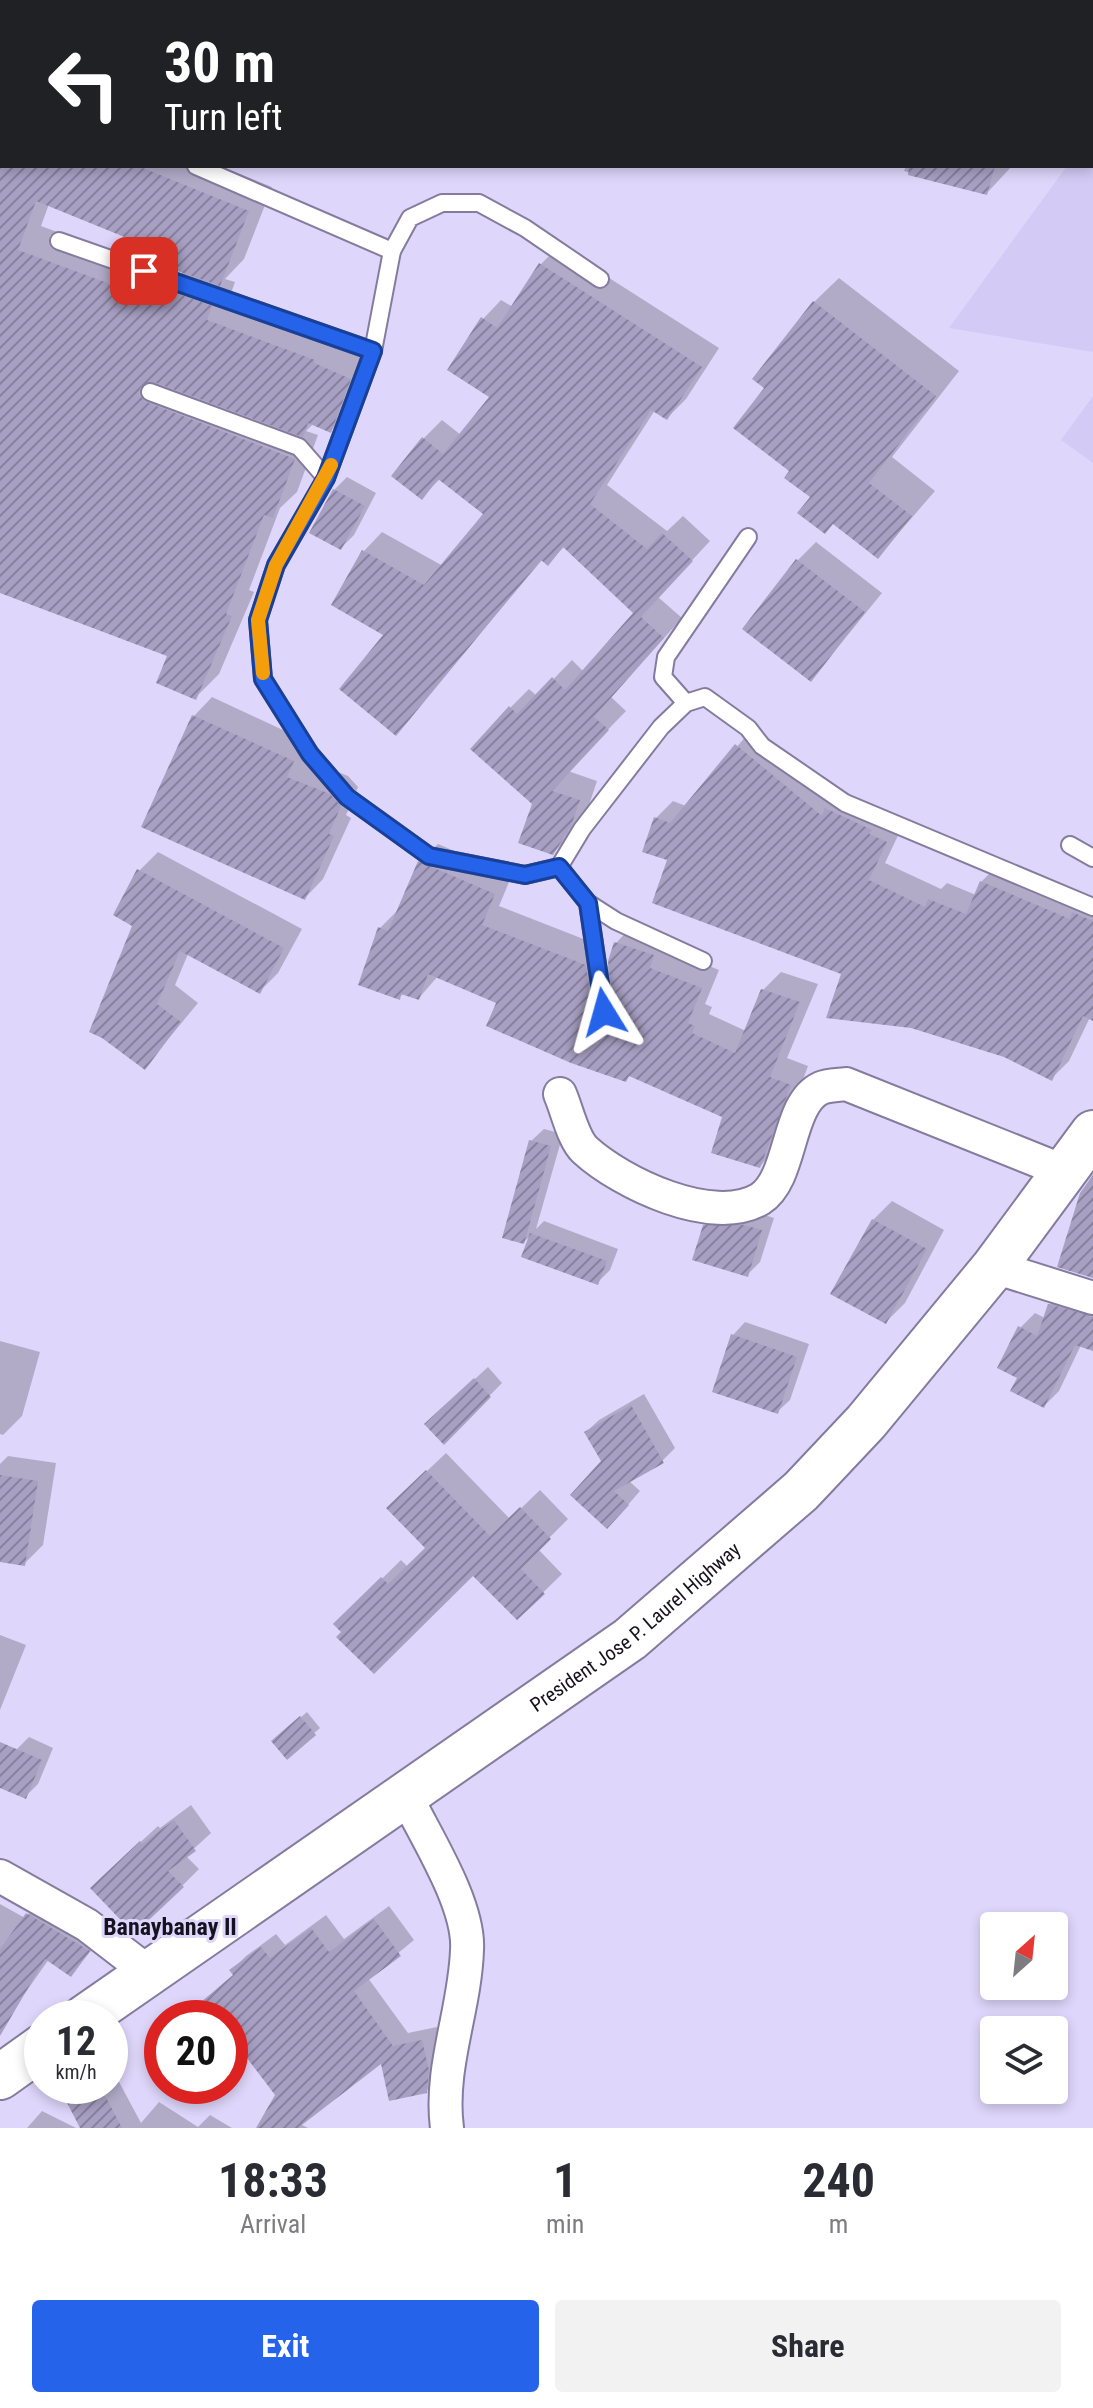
<!DOCTYPE html>
<style>
:root{--surface:#fff;--page:#f2f2f3;--text:#2b2b33;--muted:#7c7c81;--accent:#2563eb}
body{margin:0;font-family:"Roboto Condensed",sans-serif;background:var(--page);color:var(--text);height:100vh;display:flex;flex-direction:column;font-size:30px;white-space:nowrap}
*{box-sizing:border-box;margin:0}
p{font-size:26px;color:var(--muted)}
.icon{flex:none;width:44px;height:44px;fill:none;stroke:currentColor;stroke-width:2;stroke-linecap:round;stroke-linejoin:round}
.map{position:relative;height:2128px;overflow:hidden}
.sheet{display:flex;flex-direction:column;background:var(--surface);flex:1}
.sheet>*{flex:none}
.banner{position:absolute;left:0px;top:0px;width:1094px;height:168px;box-shadow:0 4px 12px #0003;background:#202124;color:#fff;overflow:hidden}
.needle{width:52px;rotate:27deg}
.fabs{position:absolute;left:980px;top:1912px;display:grid;gap:16px}
.fabs a{display:grid;place-items:center;width:88px;height:88px;border-radius:8px;background:var(--surface);box-shadow:0 4px 12px #0003;font-size:40px}
.speed{position:absolute;left:24px;top:2000px;display:flex;gap:16px;font-size:40px;font-weight:700;text-align:center}
.speed>*{display:grid;place-content:center;width:104px;height:104px;border-radius:50%;background:var(--surface);box-shadow:0 4px 12px #0003;line-height:1}
.speed small{font-size:20px;font-weight:400}
.speed .limit{border:12px solid #d22;background:#fff;color:#111}
.pin{position:absolute;display:grid;place-items:center;width:68px;height:68px;color:#fff;margin:-34px;border-radius:16px;box-shadow:0 4px 12px #0006}
.me{position:absolute;width:88px;margin:-44px;rotate:352deg;stroke-linejoin:round;filter:drop-shadow(0 0 6px #0008)}
.turn{display:flex;align-items:center;gap:28px;height:168px;padding:0 32px;font-size:36px}
.turn .icon{width:104px;height:104px;stroke-width:2.5}
.turn b{display:block;font-size:56px;line-height:68px}
.eta{display:flex;justify-content:space-evenly;align-items:center;height:136px;text-align:center}
.eta b{font-size:48px;font-weight:700;line-height:56px}
.action{display:flex;gap:16px;margin-top:auto;padding:16px 32px}
.action a{flex:1;height:92px;border-radius:8px;background:var(--accent);color:#fff;font-size:32px;font-weight:700;line-height:92px;text-align:center}
.action a+a{background:var(--page);color:var(--text)}
.map>svg:first-child{display:block}
</style>
<div class="map">
<svg width="1093" height="2128" viewBox="0 0 1093 2128">
<defs>
<pattern id="building-hatch" width="6" height="6" patternUnits="userSpaceOnUse" patternTransform="scale(2)"><rect width="6" height="6" fill="#a8a0c3"/><path d="M-1 1l2-2M0 6l6-6M5 7l2-2" fill="none" stroke="#88819e"/></pattern>
</defs>
<rect width="100%" height="100%" fill="#dfd6fb"/>
<g fill="#d4caf6">
<path d="M1093,130V352L949,328L1067,166H1092Z"/>
<path d="M1093,396V463L1061,440Z"/>
</g>
<g fill="#0003" fill-rule="evenodd">
<path d="M127,0H332L126,2Z"/>
<path d="M956,0H1027L1035,2H954Z"/>
<path d="M0,76L2,166H220L272,187L244,259L225,279L235,282L230,296L374,354L355,406L331,430L314,423L306,431L318,435L297,492L280,508L249,590L254,592L219,674L195,698L170,655L0,591ZM49,204L178,257L184,271L179,277L41,226Z"/>
<path d="M906,166H1012L987,193L904,171Z"/>
<path d="M559,246L719,348L686,399L667,418L655,410L607,485L667,531L683,516L710,541L658,597L682,618L611,697L626,711L568,771L597,781L589,805L572,834L553,853L534,804L510,708L529,689L537,696L572,660L584,672L636,613L565,546L548,563L543,559L396,733L386,634L364,551L382,532L443,566L486,514L440,479L422,497L423,439L442,420L461,435L492,397L483,319L501,300L513,307L541,264Z"/>
<path d="M839,278L959,371L892,457L935,491L878,557L812,497L791,471L766,388L814,302Z"/>
<path d="M347,477L376,493L354,535L341,548L334,490Z"/>
<path d="M816,542L882,593L811,680L797,561Z"/>
<path d="M212,697L311,743L304,758L348,776L358,787L346,815L351,818L323,879L305,898L194,716Z"/>
<path d="M753,728L838,799L844,793L887,812L903,825L885,863L941,889L947,883L976,895L981,882L998,865L1086,902L1093,897V1011L1069,1061L1052,1078L844,973L670,859L656,818L673,801L686,806Z"/>
<path d="M438,844L512,875L499,906L604,947L607,970L616,943L634,924L671,936L667,949L719,970L705,1004L712,1007L709,1014L746,1031L763,990L781,972L818,984L787,1058L808,1066L778,1148L760,1166L724,1116L631,1075L626,1079L499,1002L438,976L419,998L404,993L399,998L380,928L398,910L419,863Z"/>
<path d="M158,852L302,929L278,973L259,992L188,954L175,985L198,1003L145,1067L103,1036L135,925L139,871Z"/>
<path d="M544,1129L563,1134L536,1229L544,1221L618,1249L610,1270L597,1283L532,1234L524,1242L531,1141Z"/>
<path d="M892,1201L944,1230L905,1303L886,1322L873,1220Z"/>
<path d="M718,1213H758L774,1218L760,1262L748,1274L705,1226Z"/>
<path d="M1064,1290L1093,1299V1349L1081,1345L1059,1391L1044,1406L1020,1328L1035,1313L1045,1318L1049,1305Z"/>
<path d="M745,1322L809,1344L790,1400L777,1412L733,1335Z"/>
<path d="M0,1341L40,1352L22,1416L3,1435L0,1434Z"/>
<path d="M488,1367L502,1383L444,1442L439,1412Z"/>
<path d="M644,1394L675,1448L662,1461L628,1480L640,1491L620,1514L603,1461L586,1432L599,1420Z"/>
<path d="M446,1453L510,1519L540,1490L568,1519L538,1549L562,1574L517,1618L473,1573L344,1632L336,1624L401,1560L408,1567L428,1547L408,1489Z"/>
<path d="M8,1456L56,1463L43,1545L24,1564L0,1560V1464Z"/>
<path d="M0,1635L26,1645L0,1710Z"/>
<path d="M307,1712L320,1728L287,1757L279,1736Z"/>
<path d="M29,1737L53,1748L38,1784L25,1797L16,1750Z"/>
<path d="M191,1805L211,1833L186,1856L199,1869L182,1886L109,1871L158,1826L160,1828Z"/>
<path d="M43,1898L104,1935L71,1975L49,1959L0,2029V1904L25,1918Z"/>
<path d="M389,1906L414,1940L368,1978L408,2033L437,2027L443,2054L441,2076L426,2091L382,2060L300,2124L308,2128H258L278,2095L247,2055L230,2069V2018H185L235,1974L232,1970L246,1956L276,1934L285,1945L326,1915L344,1939Z"/>
<path d="M110,2065L141,2123L159,2102L198,2127L210,2115L232,2128H82L65,2095L74,2086H110Z"/>
<path d="M42,2111L76,2128H27Z"/>
</g>
<g fill="url(#building-hatch)">
<path d="M0,166H138L249,211L220,286L172,269L176,258L36,201L18,250L159,302L164,289L212,306L207,320L315,360L314,363L351,379L331,433L308,423L303,437L154,382L140,388L139,395L146,402L295,459L273,518L264,515L226,614L232,616L196,700L156,683L167,656L0,593Z"/>
<path d="M909,166H995L987,195L908,175Z"/>
<path d="M539,263L702,367L667,420L651,410L590,504L647,549L662,533L693,561L641,617L664,638L594,717L609,730L552,791L580,800L571,826L553,855L518,843L532,804L470,749L509,706L517,714L552,677L565,690L633,613L563,547L548,566L541,560L396,736L339,689L383,635L331,605L362,550L424,585L483,514L438,479L422,500L391,476L422,437L443,454L489,397L447,370L481,317L497,328Z"/>
<path d="M813,301L936,396L869,483L912,516L878,559L833,524L825,534L797,513L810,497L784,478L789,471L733,428L764,388L752,379Z"/>
<path d="M333,489L365,506L341,550L309,533Z"/>
<path d="M796,559L865,612L811,682L742,629Z"/>
<path d="M192,715L294,761L287,777L330,794L341,806L329,834L334,836L305,900L141,827Z"/>
<path d="M735,744L822,816L825,808L872,830L869,834L887,842L869,880L925,907L928,899L966,914L980,881L1070,919L1072,912L1093,921V1021L1083,1016L1052,1081L1004,1057L911,1028L826,1018L841,974L652,903L667,860L642,852L654,817L670,823Z"/>
<path d="M418,861L495,894L482,925L586,965L593,1014L601,1022L610,1021L614,1015L608,961L614,942L654,955L650,968L702,988L688,1023L695,1026L692,1033L735,1053L761,989L800,1002L770,1077L791,1085L760,1168L711,1153L722,1117L629,1076L626,1082L571,1063L486,1026L496,1003L428,974L419,1000L401,994L400,1000L358,985L378,927L388,931Z"/>
<path d="M137,869L284,948L260,994L180,951L157,1004L181,1022L145,1070L102,1038L89,1032L132,926L113,915Z"/>
<path d="M529,1140L551,1146L524,1244L502,1238Z"/>
<path d="M1093,1175V1278L1057,1267L1080,1193Z"/>
<path d="M872,1219L927,1249L886,1324L830,1294Z"/>
<path d="M703,1225H744L762,1230L748,1277L692,1260Z"/>
<path d="M530,1233L607,1261L598,1285L521,1257Z"/>
<path d="M1048,1304L1093,1316V1351L1075,1345L1044,1408L1010,1391L1017,1378L997,1368L1018,1326L1037,1336Z"/>
<path d="M731,1334L797,1357L778,1414L712,1392Z"/>
<path d="M474,1378L491,1397L444,1445L424,1424Z"/>
<path d="M631,1405L664,1463L614,1491L629,1505L607,1529L570,1495L601,1461L584,1432Z"/>
<path d="M426,1470L490,1536L520,1507L551,1539L521,1569L545,1594L517,1620L473,1576L374,1674L336,1637L341,1632L333,1624L381,1577L388,1584L425,1548L386,1508Z"/>
<path d="M0,1475L38,1481L25,1566L0,1562Z"/>
<path d="M300,1716L316,1735L287,1760L271,1741Z"/>
<path d="M0,1742L42,1760L26,1799L0,1788Z"/>
<path d="M174,1820L196,1851L168,1871L184,1887L134,1934L90,1888L140,1841L142,1844Z"/>
<path d="M26,1913L90,1951L71,1977L45,1959L0,2036V1949Z"/>
<path d="M374,1919L401,1956L354,1991L393,2046L422,2040L429,2070L427,2093L389,2101L381,2064L298,2128H256L275,2095L247,2058L230,2072V2018H182L233,1975L229,1970L261,1947L270,1958L311,1928L329,1952Z"/>
<path d="M79,2086H100L122,2128H80L63,2095Z"/>
</g>
<g fill="none" stroke-linecap="round" stroke-linejoin="round">
<defs>
<g id="lane">
<path d="M196,166L392,251"/>
<path d="M59,241L373,351"/>
<path d="M600,279L525,228L479,203H442L410,218L392,251L373,351L326,478L276,565L258,620L263,679L310,754L347,797L429,856L525,875L559,867L582,829L661,727L686,703L705,697L748,728L762,746L845,803L1093,907"/>
<path d="M150,392L299,447L326,478"/>
<path d="M686,703L663,677L666,657L748,537"/>
<path d="M1070,845L1093,858"/>
<path d="M559,867L588,903L616,921L703,961"/>
<path d="M588,903L604,1012"/>
</g>
<g id="street">
<path d="M695,0L696,2"/>
<path d="M922,2L923,0"/>
<path d="M1061,2V0"/>
<path d="M560,1094C567,1110 573,1139 585,1150C621,1183 713,1227 760,1199C793,1178 786,1104 821,1088C828,1085 839,1085 846,1084L1066,1172"/>
<path d="M994,1267L1093,1298"/>
<path d="M406,1796C426,1837 470,1905 467,1950C465,2010 439,2068 447,2128"/>
<path d="M0,1876L87,1925L148,1972"/>
</g>
<g id="highway">
<path id="s1" d="M84,2018L630,1639L801,1491L866,1422L994,1267L1093,1133"/>
<path d="M0,2077L42,2047"/>
</g>
</defs>
<use href="#lane" stroke="#847c9e" stroke-width="20"/>
<use href="#street" stroke="#847c9e" stroke-width="36"/>
<use href="#highway" stroke="#847c9e" stroke-width="48"/>
<use href="#lane" stroke="#fff" stroke-width="16"/>
<use href="#street" stroke="#fff" stroke-width="32"/>
<use href="#highway" stroke="#fff" stroke-width="44"/>
</g>
<g fill="none" stroke-linecap="round" stroke-linejoin="round">
<defs>
<path id="route" d="M144,271L373,351L326,478L276,565L258,620L263,679L310,754L347,797L429,856L525,875L559,867L588,903L604,1012"/>
</defs>
<use href="#route" stroke="#184099" stroke-width="20"/>
<use href="#route" stroke="#2563eb" stroke-width="14"/>
<path stroke="#f59e0b" stroke-width="14" d="M263,673L258,620L276,565L331,465"/>
</g>
<g text-anchor="middle" dominant-baseline="central" stroke-width="6" stroke-linejoin="round" paint-order="stroke">
<g font-size="20" fill="#16121f" stroke="#dfd6fb">
<text stroke="none"><textPath href="#s1" startOffset="676">President Jose P. Laurel Highway</textPath></text>
</g>
<g font-size="24" font-weight="bold" fill="#16121f" stroke="#dfd6fb">
<text x="170" y="1927">Banaybanay II</text>
</g>
</g>
</svg>
<div class="fabs">
<a><svg class="needle" viewBox="-14 -14 28 28"><path d="M0-13l5 13h-10z" fill="#e53935"/><path d="M0 13l5-13h-10z" fill="#7c7c81"/></svg></a>
<a><svg class="icon" aria-label="layers" viewBox="0 0 24 24"><path d="M12 4l9 5-9 5-9-5zM3 14l9 5 9-5"/></svg></a>
</div>
<div class="speed"><div>12<small>km/h</small></div><div class="limit">20</div></div>
<div class="pin" style="left:144px;top:271px;background:#d93025"><svg class="icon" aria-label="arrive" viewBox="0 0 24 24"><path d="M6 21V4h12l-3 4 3 4H6"/></svg></div>
<svg class="me" style="left:604px;top:1012px" viewBox="-20 -20 40 40"><path d="M0-17L14 15 0 8-14 15z" fill="#2563eb" stroke="#fff" stroke-width="4"/></svg>
<div class="banner">
<div class="turn"><svg class="icon" aria-label="left" viewBox="0 0 24 24"><path d="M17 20v-9H6M10 6l-5 5 5 5"/></svg><div><b>30 m</b>Turn left</div></div>
</div>
</div>
<section class="sheet">
<div class="eta">
<div><b>18:33</b><p>Arrival</p></div>
<div><b>1</b><p>min</p></div>
<div><b>240</b><p>m</p></div>
</div>
<div class="action"><a>Exit</a><a>Share</a></div>
</section>
